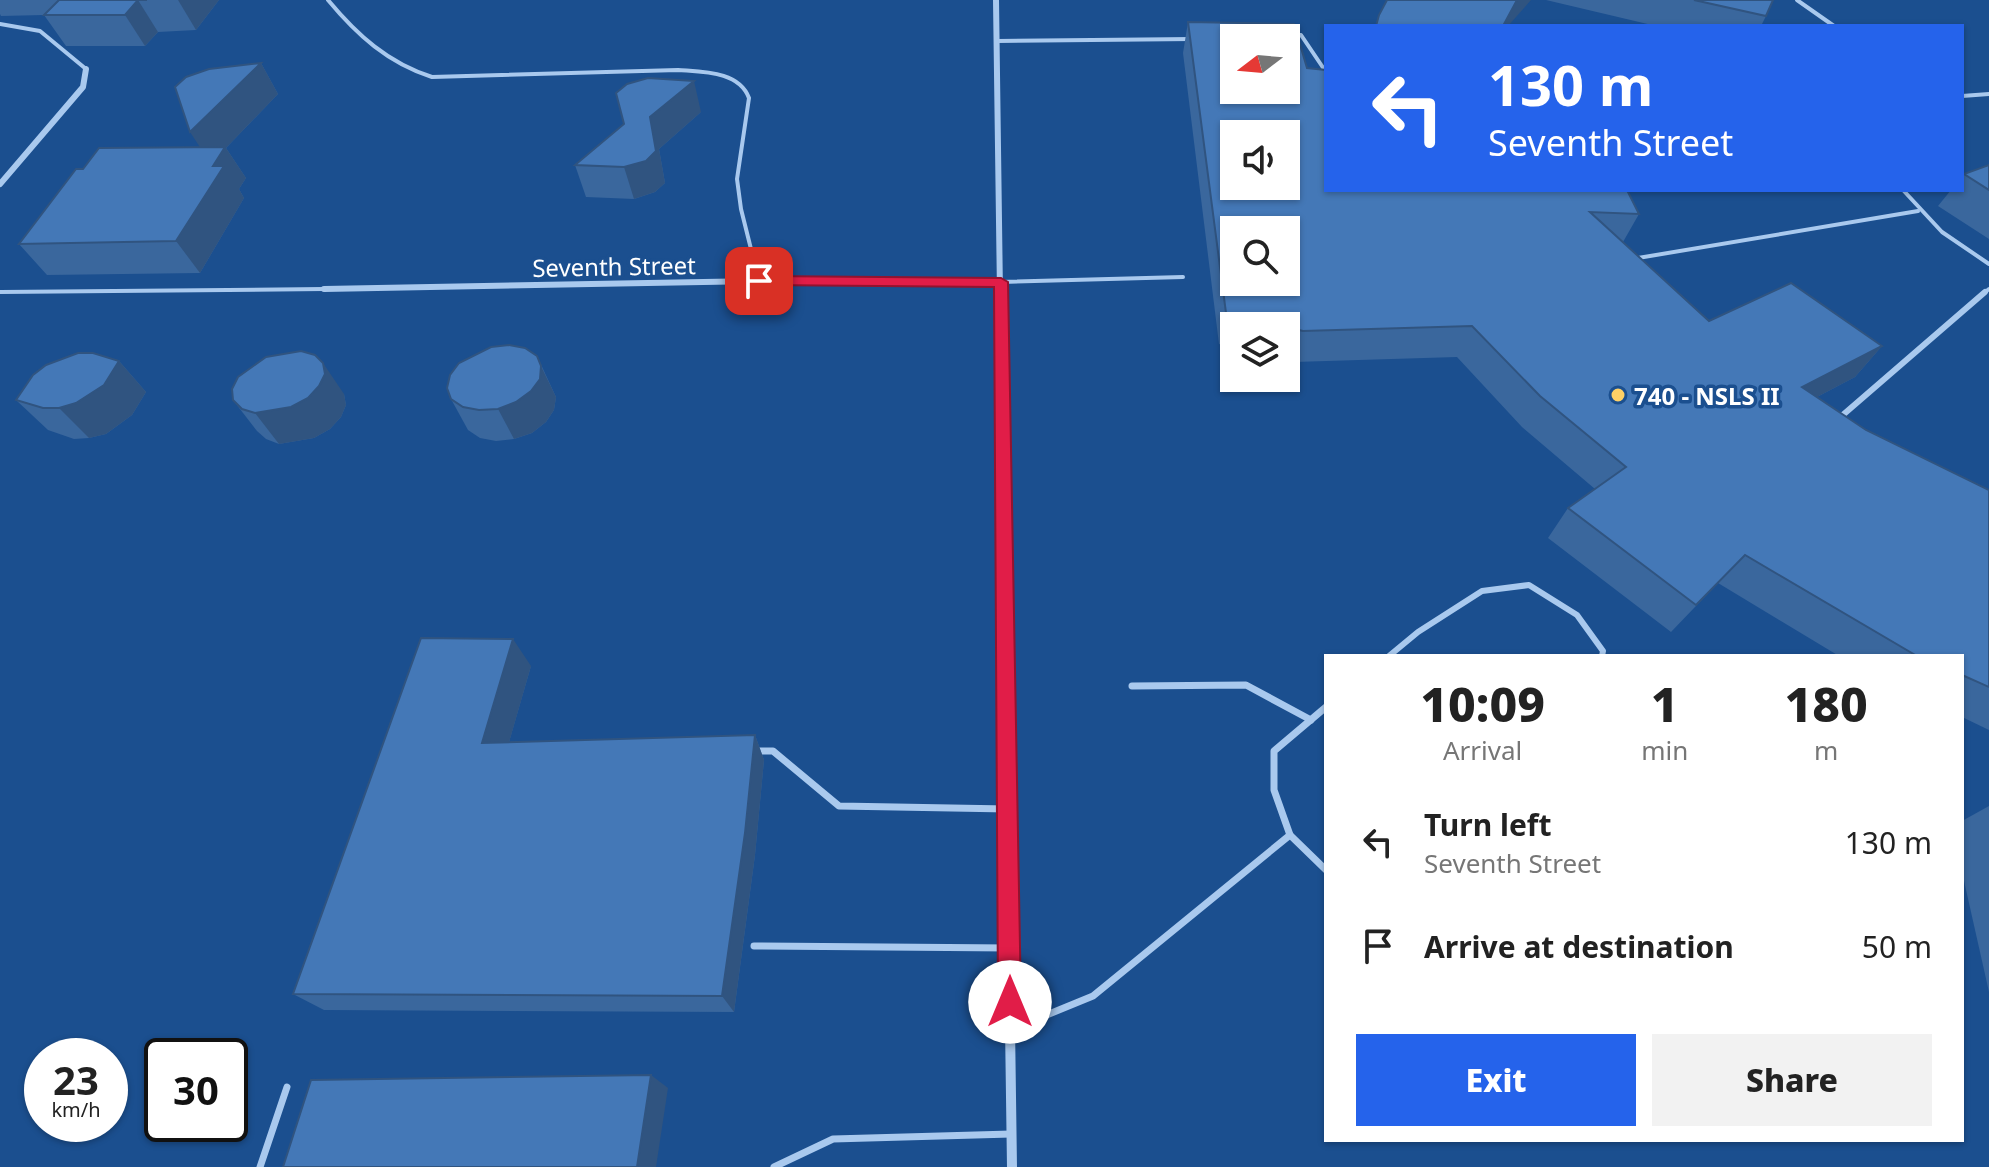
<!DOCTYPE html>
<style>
:root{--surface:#fff;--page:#f2f2f2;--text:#222;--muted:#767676;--accent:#2563eb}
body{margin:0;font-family:"Noto Sans",sans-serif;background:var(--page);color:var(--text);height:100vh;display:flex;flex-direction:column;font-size:30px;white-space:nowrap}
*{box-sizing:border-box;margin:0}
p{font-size:26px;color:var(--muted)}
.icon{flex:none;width:44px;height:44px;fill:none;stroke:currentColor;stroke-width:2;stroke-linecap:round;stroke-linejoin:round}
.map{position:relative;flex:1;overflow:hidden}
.panel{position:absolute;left:1324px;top:654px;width:640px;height:488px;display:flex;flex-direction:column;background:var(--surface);border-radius:0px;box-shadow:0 2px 6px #0004}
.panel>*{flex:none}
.top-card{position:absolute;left:1324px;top:24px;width:640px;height:168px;border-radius:0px;box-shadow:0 2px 6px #0004;background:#2563eb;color:#fff;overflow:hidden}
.needle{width:52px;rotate:254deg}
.buttons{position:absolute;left:1220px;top:24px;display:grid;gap:16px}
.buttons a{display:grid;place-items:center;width:80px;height:80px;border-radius:0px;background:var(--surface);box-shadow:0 2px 6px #0004;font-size:40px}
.speed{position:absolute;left:24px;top:1038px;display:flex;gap:16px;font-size:40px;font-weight:700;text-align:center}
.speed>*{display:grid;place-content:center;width:104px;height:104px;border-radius:50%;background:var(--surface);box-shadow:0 2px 6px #0004;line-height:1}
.speed small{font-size:20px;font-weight:400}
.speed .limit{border:4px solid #111;border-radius:12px;background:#fff;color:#111}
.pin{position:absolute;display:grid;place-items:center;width:68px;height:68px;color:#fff;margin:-34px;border-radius:16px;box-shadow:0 4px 12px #0006}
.me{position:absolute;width:88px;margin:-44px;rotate:0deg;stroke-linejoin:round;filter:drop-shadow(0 0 6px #0008)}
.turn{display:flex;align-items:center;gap:28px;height:168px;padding:0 32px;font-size:36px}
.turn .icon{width:104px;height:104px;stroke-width:2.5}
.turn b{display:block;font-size:56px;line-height:68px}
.eta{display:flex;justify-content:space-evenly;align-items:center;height:136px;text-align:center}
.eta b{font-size:48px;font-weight:800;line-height:56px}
.action{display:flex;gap:16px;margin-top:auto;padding:16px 32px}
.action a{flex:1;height:92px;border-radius:0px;background:var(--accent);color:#fff;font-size:32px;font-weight:800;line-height:92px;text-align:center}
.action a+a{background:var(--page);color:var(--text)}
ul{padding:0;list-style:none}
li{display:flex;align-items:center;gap:24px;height:104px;padding:0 32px}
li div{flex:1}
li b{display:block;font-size:30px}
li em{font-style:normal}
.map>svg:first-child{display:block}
</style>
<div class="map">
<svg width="1989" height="1167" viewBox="0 0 1989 1167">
<rect width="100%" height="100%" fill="#1b4f8f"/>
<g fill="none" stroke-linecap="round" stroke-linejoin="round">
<g stroke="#a9c9ee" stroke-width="4">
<path d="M328,0C357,35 388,63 432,77L678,70C703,72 739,71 749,98L737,179L741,209L759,281"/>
<path d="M1797,0L1834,26"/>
<path d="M0,24L40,31L86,69"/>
<path d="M1292,36L1301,35L1326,72"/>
<path d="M997,41L1193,39"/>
<path d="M1962,96L1989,94"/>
<path d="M1903,190L1942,232L1989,264"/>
<path d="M1632,259L1918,211"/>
<path d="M1001,282L1183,277"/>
<path d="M0,292L324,289"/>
<path d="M1983,294L1989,289"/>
</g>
<g stroke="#a9c9ee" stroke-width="6">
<path d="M1837,420L1985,292"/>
<path d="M1389,656L1418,632L1482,591L1529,585L1577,615L1603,651L1602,656"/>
</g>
<g stroke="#a9c9ee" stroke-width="7">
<path d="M1132,686L1246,685L1311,720"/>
<path d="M1326,707L1274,751V790L1290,835L1326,870"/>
<path d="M756,751H773L839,806L1008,809"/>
<path d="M754,946L1009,948"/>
<path d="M1010,1030L1093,996L1290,835"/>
<path d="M260,1167L287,1087"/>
<path d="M774,1167L833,1139L1011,1134"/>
</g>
<g stroke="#a9c9ee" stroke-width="6">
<path d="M996,0L1000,294"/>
<path d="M0,184L83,87L86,69"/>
<path d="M324,289L759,281L1001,282"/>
</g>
<path stroke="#a9c9ee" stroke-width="7" d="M1000,292L1005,675"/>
<path stroke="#a9c9ee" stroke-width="10" d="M1005,673L1012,1167"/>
</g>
<g fill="#3a679d">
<path d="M0,0H219L196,30L158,32L145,46H66L44,15L1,16L0,14Z"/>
<path d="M1546,0H1773L1766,16L1761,26H1656Z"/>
<path d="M1188,22L1307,68L1639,214L1623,242L1709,321L1882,346L1855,377L1817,397L1866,430L1989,490V730L1962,717V656H1839L1718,583L1671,632L1548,538L1568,508L1595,489L1522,427L1457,357L1294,362L1286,360V326H1234V348L1219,344L1183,53Z"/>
<path d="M261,63L278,94L226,148L246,178L239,189L244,198L200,273L47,275L19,244L83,169L200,147Z"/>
<path d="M701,112L659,149L665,183L655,192L634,199L586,197L575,165Z"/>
<path d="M1989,165V239L1938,206L1951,190H1962V176L1964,174Z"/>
<path d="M537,356L556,397L554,410L546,422L532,433L514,439L496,441L480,438L468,430L451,399Z"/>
<path d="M119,361L146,392L132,415L106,434L89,438L74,439L48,430L16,400Z"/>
<path d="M344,394L346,405L341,417L330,429L314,438L279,444L266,439L257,431L233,400Z"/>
<path d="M531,666L509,742L755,735L764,760L755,855L734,1012L324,1010L293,994Z"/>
<path d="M1989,806V992L1962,872V821Z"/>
</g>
<g fill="#305480">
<path d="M138,0L158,32L145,46L125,15Z"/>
<path d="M178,0H219L196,30Z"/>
<path d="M1517,0H1531L1508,26H1503Z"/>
<path d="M261,63L278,94L226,148L246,178L239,189L244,198L200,273L176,241L211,164L190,132Z"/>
<path d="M694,81L701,112L659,149L665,183L655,192L634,199L624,167L650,117Z"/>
<path d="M1882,346L1855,377L1777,418L1802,387Z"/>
<path d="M119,361L146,392L132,415L106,434L89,438L59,408Z"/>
<path d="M323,363L344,394L346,405L341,417L330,429L314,438L279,444L255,413Z"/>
<path d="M541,366L556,397L554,410L546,422L532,433L514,439L498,409Z"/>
<path d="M513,639L531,666L502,767L482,743Z"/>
<path d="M755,735L764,760L755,855L734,1012L722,996Z"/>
<path d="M651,1075L668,1088L656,1167H637Z"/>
</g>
<g fill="#4478b7" stroke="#305480" stroke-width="2" fill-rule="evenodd">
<path d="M59,0H147H138L125,15H44Z"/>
<path d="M1387,0H1517L1503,26H1376L1379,15Z"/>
<path d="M1694,0H1773L1766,16Z"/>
<path d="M1188,22L1294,24L1307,68L1326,70V190H1627L1639,214L1590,212L1709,321L1791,283L1882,346L1802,387L1866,430L1989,490V687L1962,675V656H1917L1745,555L1696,605L1568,508L1626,467L1540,396L1472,326L1303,331L1286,327V326H1281L1226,313ZM1234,38H1286V90H1234ZM1234,134H1286V186H1234ZM1234,230H1286V282H1234Z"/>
<path d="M261,63L190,132L175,87L186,77L209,69Z"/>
<path d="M648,78L694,81L650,117L656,151L646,161L624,167L575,165L624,124L616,93L627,84Z"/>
<path d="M225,147L213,166H224L176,241L19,244L76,169H83L99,148Z"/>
<path d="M1989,165V190L1964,174Z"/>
<path d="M509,345L525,348L537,356L541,366L540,379L531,391L516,402L498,409L479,410L463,407L451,399L447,388L450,375L459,363L491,347Z"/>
<path d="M301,351L315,355L323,363L325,374L319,386L308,398L291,407L255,413L242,409L233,400L232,389L238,377L266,357Z"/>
<path d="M78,353H93L119,361L104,385L76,403L59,408H43L16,400L33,375L46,365Z"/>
<path d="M421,638L513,639L482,743L755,735L745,833L722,996L293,994Z"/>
<path d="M651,1075L637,1167H283L311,1080Z"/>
</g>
<path fill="#e11d48" stroke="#92132f" stroke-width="2" d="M759,276L1001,278L1008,282L1021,1002L1018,1011L1010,1014L1002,1011L998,1002L994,287L754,285V278Z"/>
<circle fill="#ffd166" stroke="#1b4f8f" stroke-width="3" cx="1618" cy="395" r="8"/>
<g text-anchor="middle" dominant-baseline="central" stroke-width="7" stroke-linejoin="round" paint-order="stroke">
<g font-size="24" fill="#fff" stroke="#1b4f8f">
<text transform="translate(614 266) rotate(-1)">Seventh Street</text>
</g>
<g font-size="24" font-weight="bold" fill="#fff" stroke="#1b4f8f" text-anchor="start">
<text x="1634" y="395">740 - NSLS II</text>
</g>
</g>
</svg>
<div class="buttons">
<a><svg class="needle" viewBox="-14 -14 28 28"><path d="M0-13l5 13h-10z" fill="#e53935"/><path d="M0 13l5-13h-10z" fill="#767676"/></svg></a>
<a><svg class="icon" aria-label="sound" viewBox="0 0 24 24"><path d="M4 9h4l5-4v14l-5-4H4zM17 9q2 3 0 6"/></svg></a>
<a><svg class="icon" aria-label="search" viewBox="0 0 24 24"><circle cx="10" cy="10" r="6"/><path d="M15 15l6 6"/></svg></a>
<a><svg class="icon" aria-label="layers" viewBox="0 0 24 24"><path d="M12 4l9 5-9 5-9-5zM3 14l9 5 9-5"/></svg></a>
</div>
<div class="speed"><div>23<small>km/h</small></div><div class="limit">30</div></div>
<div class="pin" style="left:759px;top:281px;background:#d93025"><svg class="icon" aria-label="arrive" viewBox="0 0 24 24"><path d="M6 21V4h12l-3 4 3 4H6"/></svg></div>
<svg class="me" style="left:1010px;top:1002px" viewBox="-20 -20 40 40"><circle r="19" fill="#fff"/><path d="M0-13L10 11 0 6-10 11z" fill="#e11d48"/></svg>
<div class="top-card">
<div class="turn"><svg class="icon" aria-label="left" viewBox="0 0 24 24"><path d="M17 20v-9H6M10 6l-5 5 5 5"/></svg><div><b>130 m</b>Seventh Street</div></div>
</div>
<section class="panel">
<div class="eta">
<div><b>10:09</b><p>Arrival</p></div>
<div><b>1</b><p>min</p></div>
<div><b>180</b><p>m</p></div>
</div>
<ul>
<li><svg class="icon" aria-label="left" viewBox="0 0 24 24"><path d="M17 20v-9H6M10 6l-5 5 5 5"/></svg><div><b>Turn left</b><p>Seventh Street</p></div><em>130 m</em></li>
<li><svg class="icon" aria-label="arrive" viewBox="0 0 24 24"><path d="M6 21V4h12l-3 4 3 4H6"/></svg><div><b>Arrive at destination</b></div><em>50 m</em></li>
</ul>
<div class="action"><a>Exit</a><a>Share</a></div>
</section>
</div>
